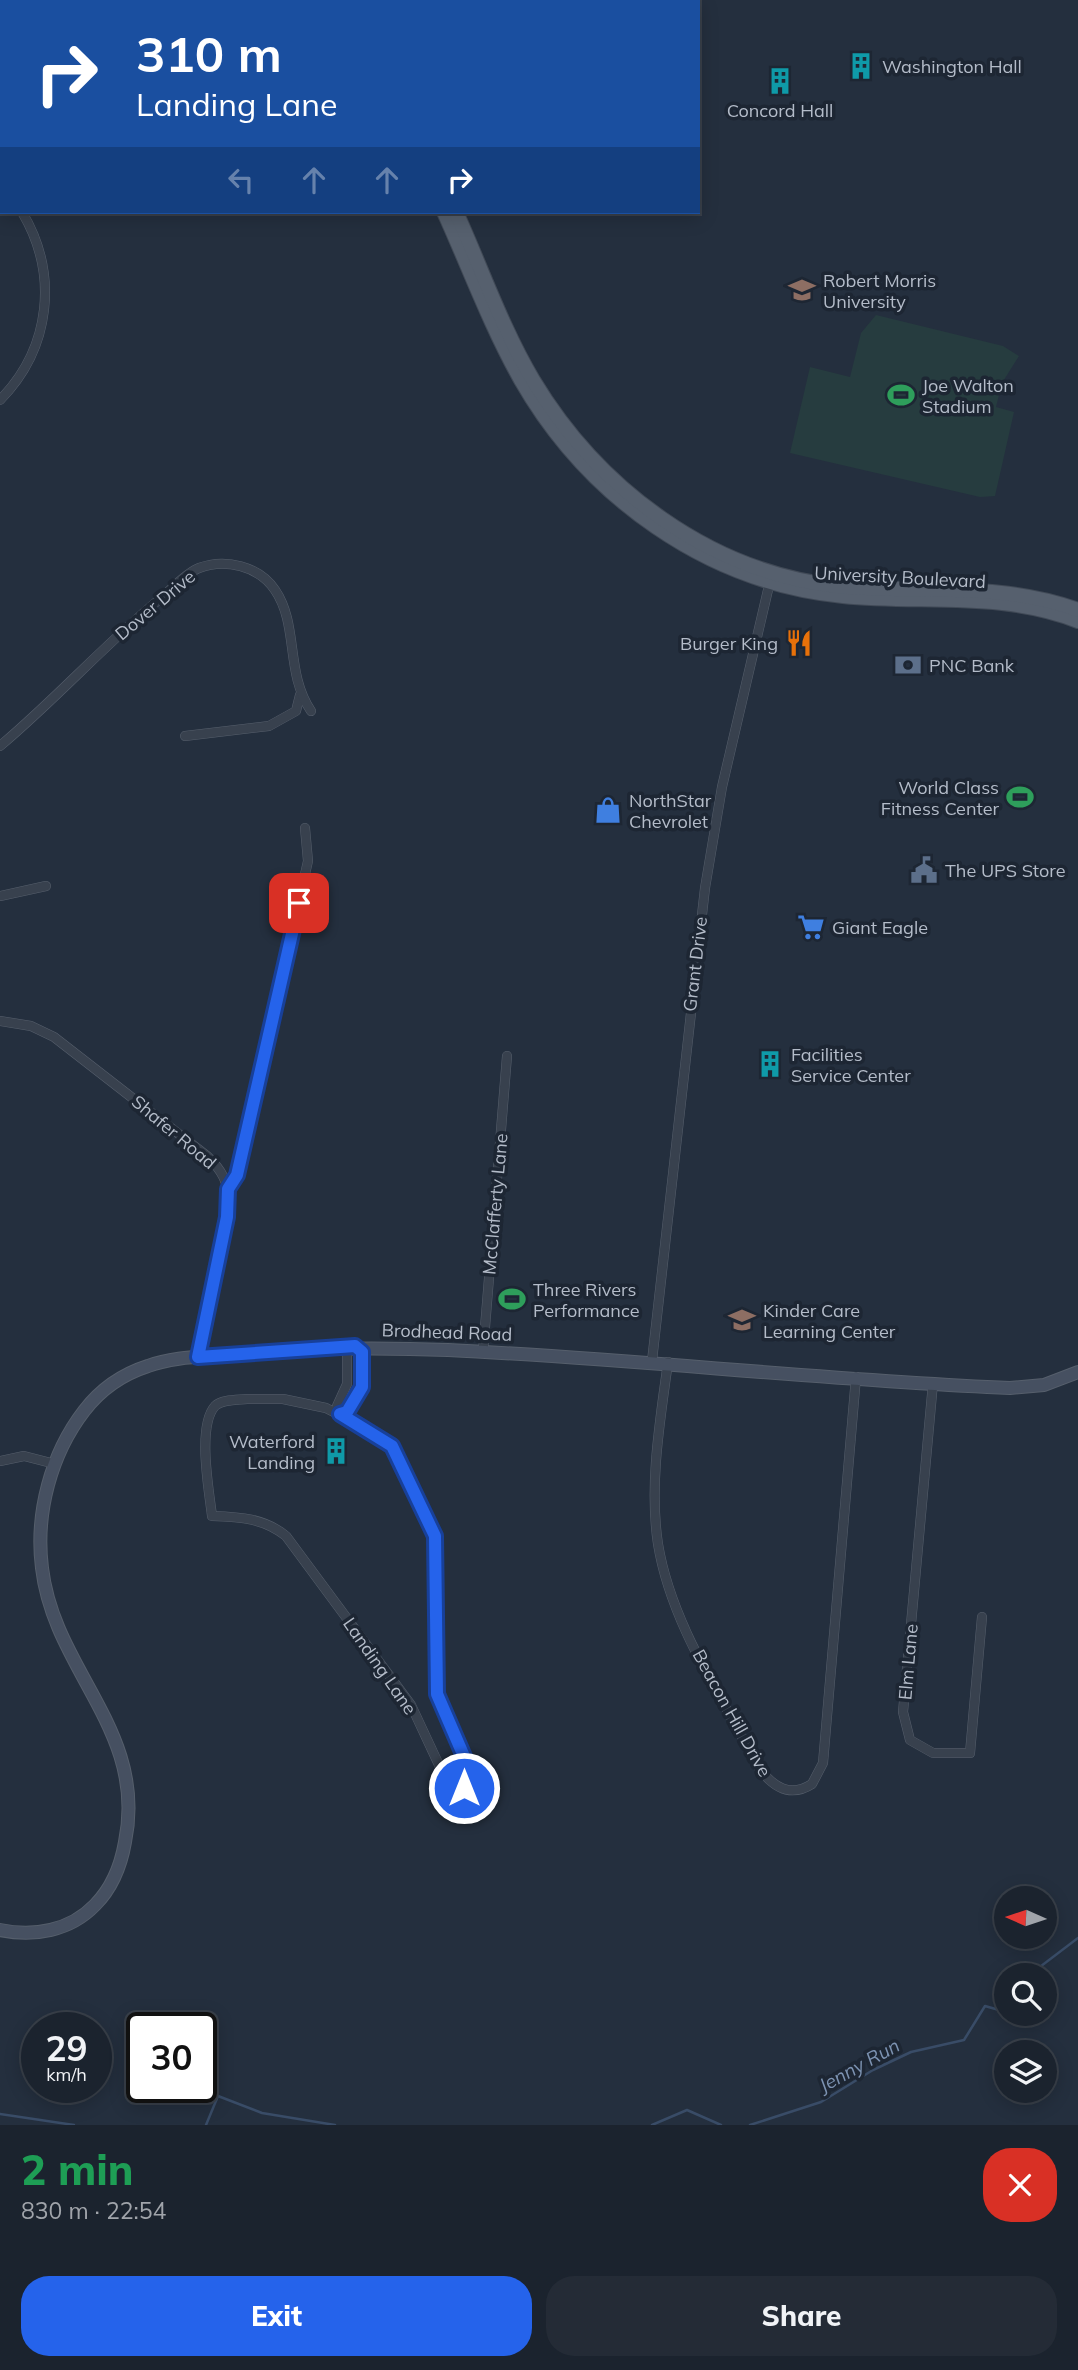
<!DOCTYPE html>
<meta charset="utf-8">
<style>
:root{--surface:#1b232e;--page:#242b36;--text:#f1f3f6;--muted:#a0a4aa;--line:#39404a;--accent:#2563eb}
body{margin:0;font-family:Mulish,sans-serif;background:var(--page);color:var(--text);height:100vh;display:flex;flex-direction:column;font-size:26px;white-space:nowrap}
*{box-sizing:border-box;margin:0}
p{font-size:23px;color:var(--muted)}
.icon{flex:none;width:38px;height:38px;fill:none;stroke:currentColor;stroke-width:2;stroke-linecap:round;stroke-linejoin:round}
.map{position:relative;height:2125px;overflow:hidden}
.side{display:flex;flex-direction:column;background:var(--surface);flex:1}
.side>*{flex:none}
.guide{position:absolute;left:0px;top:0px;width:700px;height:214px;box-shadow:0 4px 18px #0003,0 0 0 2px var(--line);background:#1a4fa0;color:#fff;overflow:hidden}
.needle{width:46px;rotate:273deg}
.tools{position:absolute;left:994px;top:1886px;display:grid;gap:14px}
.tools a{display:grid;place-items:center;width:63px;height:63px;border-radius:50%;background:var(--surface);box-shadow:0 4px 18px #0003,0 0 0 2px var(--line);font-size:35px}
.speed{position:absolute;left:21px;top:2012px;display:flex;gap:14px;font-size:35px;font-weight:700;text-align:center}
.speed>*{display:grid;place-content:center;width:91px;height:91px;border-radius:50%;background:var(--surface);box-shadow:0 4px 18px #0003,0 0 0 2px var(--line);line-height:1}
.speed small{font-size:18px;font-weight:400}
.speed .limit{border:4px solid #111;border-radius:10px;background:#fff;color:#111}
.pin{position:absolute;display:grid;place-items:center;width:60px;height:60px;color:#fff;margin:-30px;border-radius:14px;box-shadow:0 4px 10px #0006}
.me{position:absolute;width:77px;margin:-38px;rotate:0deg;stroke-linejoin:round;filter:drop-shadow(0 0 5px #0008)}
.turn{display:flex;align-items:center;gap:24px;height:147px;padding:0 21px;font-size:32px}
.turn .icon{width:91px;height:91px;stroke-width:2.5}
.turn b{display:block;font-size:49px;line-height:60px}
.lanes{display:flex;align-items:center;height:66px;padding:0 21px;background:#0003;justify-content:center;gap:35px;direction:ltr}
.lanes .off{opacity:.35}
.round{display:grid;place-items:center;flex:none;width:74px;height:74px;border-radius:28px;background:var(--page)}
.head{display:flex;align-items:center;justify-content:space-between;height:119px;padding:0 21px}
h1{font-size:42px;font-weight:800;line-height:52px;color:#1e9e55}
.action{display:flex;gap:14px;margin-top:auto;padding:14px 21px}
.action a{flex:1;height:80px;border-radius:28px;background:var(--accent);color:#fff;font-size:28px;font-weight:800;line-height:80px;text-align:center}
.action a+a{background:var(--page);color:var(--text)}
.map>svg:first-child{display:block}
</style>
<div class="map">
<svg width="1078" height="2125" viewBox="0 0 1078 2125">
<rect width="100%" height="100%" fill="#242f3e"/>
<path fill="#263c3f" d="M876,315L1003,346L1019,356L1002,383L996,407L1014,412L995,496L980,497L790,453L810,367L850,377L861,333Z"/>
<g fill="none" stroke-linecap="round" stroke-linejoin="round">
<g stroke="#394c67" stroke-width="2.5">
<path d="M1028,1976L1078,1938"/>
<path d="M0,2114L74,2125"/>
<path d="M206,2125L218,2096L262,2113L335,2125"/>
<path d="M652,2125L687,2110L721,2125"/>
<path d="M750,2125L821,2102L873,2070L911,2052L964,2040L985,2006L1006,2012"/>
</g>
<defs>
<g id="minor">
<path d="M0,186L2,188"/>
<path d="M0,400C51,348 59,274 22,212"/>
<path d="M185,736L269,726L296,711L300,695"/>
<path d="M0,746C56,699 105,644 161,598C172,589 186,573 199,568C225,558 259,566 275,590C299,625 285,673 311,711"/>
<path d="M0,896L46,886"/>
<path d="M0,1021L31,1026L54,1037L207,1156C222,1170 229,1183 229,1204L198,1357"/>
<path d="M228,1189L237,1175L308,861L305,828"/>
<path d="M355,1346L362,1352V1387L347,1412L340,1414L337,1406L347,1384V1352Z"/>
<path d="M483,1352L507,1056"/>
<path d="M652,1361L705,888L722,787L771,577"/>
<path d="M668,1362C660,1421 649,1485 658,1544C671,1624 722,1697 759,1768C773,1787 790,1798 812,1784L823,1763L856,1377"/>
<path d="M933,1383L903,1712L910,1740L933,1753H970L982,1617"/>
<path d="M247,1399H283L326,1408L379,1435L392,1446L401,1460L435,1536L437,1694L469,1768L458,1807H452L446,1780L411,1705L286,1536C264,1518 240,1517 212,1516C209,1490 197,1426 215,1406C222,1399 238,1400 247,1399Z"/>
<path d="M0,1461L24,1456L55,1464"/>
</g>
<path id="secondary" d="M0,1930C34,1937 70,1931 95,1905C112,1888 121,1865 125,1842C148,1731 54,1671 42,1568C35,1513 51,1454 84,1411C100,1390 123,1374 148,1366C175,1356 206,1357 234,1354C306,1348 376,1347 448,1350C635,1359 822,1380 1010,1388L1044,1385L1078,1372"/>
<g id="primary">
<path d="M342,0L343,2"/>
<path d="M355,0L356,2"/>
<path d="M444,212C469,267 491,327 521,380C588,497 707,583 843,596C922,604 1002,591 1078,621"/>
<path d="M456,212C481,267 502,328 533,380C598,488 709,572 837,586C919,594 1000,581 1078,610"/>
</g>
</defs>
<use href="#minor" stroke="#565f6c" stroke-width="10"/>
<use href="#secondary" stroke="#565f6c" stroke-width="14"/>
<use href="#primary" stroke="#414a57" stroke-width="16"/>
<use href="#minor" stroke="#38414e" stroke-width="9"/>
<use href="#secondary" stroke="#465061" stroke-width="12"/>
<use href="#primary" stroke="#56606e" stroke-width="14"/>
</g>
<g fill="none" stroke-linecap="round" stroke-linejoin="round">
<defs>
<path id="route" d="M299,903L237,1175L228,1189L227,1217L198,1357L355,1346L362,1352V1387L347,1412L340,1414L392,1446L435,1536L437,1694L469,1768L464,1788"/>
</defs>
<use href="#route" stroke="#184099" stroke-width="18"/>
<use href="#route" stroke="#2563eb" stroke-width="12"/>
</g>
<defs>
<symbol id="building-bare" viewBox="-9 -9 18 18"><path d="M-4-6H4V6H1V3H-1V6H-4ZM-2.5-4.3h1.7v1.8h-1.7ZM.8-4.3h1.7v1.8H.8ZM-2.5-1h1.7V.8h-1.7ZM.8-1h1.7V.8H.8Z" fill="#0f9aa8" stroke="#1d2633" stroke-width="2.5" paint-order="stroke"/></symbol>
<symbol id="university-bare" viewBox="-9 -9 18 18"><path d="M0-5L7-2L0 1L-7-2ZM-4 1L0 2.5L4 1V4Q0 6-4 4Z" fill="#8d6e63" stroke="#1d2633" stroke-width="2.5" paint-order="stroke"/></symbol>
<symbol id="stadium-bare" viewBox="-9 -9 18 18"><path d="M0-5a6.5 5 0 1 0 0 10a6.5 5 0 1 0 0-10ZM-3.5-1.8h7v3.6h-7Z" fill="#2e9e5b" stroke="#1d2633" stroke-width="2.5" paint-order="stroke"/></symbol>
<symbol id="restaurant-bare" viewBox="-9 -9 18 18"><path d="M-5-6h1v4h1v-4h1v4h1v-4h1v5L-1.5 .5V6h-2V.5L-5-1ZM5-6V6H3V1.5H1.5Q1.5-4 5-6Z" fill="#e8710a" stroke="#1d2633" stroke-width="2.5" paint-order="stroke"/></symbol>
<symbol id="bank-bare" viewBox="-9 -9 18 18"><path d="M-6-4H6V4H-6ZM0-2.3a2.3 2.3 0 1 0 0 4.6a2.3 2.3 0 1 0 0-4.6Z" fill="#5c6f8a" stroke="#1d2633" stroke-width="2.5" paint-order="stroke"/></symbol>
<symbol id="shop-bare" viewBox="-9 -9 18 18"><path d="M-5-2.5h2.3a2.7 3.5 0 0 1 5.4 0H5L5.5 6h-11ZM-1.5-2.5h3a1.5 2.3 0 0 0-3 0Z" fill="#3f7fe0" stroke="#1d2633" stroke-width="2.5" paint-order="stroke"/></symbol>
<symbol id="civic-bare" viewBox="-9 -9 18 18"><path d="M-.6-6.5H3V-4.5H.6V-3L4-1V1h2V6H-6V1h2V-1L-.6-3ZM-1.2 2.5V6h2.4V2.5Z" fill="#5c6f8a" stroke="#1d2633" stroke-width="2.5" paint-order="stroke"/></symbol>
<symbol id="supermarket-bare" viewBox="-9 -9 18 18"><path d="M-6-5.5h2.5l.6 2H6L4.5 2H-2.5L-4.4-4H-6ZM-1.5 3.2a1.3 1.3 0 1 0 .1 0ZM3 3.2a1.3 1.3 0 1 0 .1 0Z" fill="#3f7fe0" stroke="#1d2633" stroke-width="2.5" paint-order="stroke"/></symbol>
<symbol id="school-bare" viewBox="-9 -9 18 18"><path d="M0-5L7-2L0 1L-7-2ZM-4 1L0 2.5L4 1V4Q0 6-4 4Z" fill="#8d6e63" stroke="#1d2633" stroke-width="2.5" paint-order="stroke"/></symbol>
</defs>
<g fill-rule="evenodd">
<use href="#building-bare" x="842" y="47" width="38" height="38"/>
<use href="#building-bare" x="761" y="62" width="38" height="38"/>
<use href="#university-bare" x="783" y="271" width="38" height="38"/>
<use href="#stadium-bare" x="882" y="376" width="38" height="38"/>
<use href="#restaurant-bare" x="780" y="624" width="38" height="38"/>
<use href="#bank-bare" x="889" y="646" width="38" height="38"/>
<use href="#stadium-bare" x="1001" y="778" width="38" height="38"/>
<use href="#shop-bare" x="589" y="791" width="38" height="38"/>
<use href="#civic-bare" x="905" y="851" width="38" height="38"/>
<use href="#supermarket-bare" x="792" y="908" width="38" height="38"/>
<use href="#building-bare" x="751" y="1045" width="38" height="38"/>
<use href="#stadium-bare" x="493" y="1280" width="38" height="38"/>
<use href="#school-bare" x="723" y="1301" width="38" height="38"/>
<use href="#building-bare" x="317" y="1432" width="38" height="38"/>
</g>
<g text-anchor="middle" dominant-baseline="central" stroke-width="7" stroke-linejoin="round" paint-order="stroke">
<g font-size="18" fill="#b4bcc9" stroke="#1d2633" text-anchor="start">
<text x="882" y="66">Washington Hall</text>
<text x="780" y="110" text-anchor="middle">Concord Hall</text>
<text x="823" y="280">Robert Morris<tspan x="823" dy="21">University</tspan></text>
<text x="922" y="385">Joe Walton<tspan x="922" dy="21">Stadium</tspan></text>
<text x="778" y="643" text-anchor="end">Burger King</text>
<text x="929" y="665">PNC Bank</text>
<text x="999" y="787" text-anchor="end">World Class<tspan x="999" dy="21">Fitness Center</tspan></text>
<text x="629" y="800">NorthStar<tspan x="629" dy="21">Chevrolet</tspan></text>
<text x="945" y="870">The UPS Store</text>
<text x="832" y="927">Giant Eagle</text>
<text x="791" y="1054">Facilities<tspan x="791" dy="21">Service Center</tspan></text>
<text x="533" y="1289">Three Rivers<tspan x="533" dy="21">Performance</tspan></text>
<text x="763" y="1310">Kinder Care<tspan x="763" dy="21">Learning Center</tspan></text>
<text x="315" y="1441" text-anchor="end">Waterford<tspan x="315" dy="21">Landing</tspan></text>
</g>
<g font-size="18" fill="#b4bcc9" stroke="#1d2633">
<text transform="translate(900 577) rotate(3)">University Boulevard</text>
<text transform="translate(155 605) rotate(-40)">Dover Drive</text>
<text transform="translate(695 964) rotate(-83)">Grant Drive</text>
<text transform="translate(174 1132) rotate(40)">Shafer Road</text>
<text transform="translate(495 1204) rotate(-85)">McClafferty Lane</text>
<text transform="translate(447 1332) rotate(2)">Brodhead Road</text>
<text transform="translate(908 1662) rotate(-85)">Elm Lane</text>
<text transform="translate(380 1666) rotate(55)">Landing Lane</text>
<text transform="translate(732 1713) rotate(61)">Beacon Hill Drive</text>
</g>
<g font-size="19" font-style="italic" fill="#7c92b1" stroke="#1d2633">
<text transform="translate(859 2065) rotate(-29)">Jenny Run</text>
</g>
</g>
</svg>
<div class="tools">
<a><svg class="needle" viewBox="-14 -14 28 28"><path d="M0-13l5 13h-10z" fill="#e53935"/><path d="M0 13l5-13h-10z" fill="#a0a4aa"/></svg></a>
<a><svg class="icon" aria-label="search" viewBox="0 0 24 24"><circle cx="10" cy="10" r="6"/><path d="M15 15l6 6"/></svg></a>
<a><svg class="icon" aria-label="layers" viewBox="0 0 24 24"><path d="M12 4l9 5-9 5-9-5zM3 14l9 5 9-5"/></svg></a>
</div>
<div class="speed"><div>29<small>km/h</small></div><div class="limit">30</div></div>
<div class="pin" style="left:299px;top:903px;background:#d93025"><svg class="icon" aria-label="arrive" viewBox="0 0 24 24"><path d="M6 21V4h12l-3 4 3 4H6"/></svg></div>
<svg class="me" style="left:464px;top:1788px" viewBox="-20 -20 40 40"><circle r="17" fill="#2563eb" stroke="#fff" stroke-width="3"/><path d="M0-11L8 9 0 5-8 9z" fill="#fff"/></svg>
<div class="guide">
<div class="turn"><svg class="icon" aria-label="right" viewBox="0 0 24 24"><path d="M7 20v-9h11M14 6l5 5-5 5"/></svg><div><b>310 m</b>Landing Lane</div></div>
<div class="lanes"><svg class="icon off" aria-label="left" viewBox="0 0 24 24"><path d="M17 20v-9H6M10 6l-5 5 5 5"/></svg><svg class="icon off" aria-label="ahead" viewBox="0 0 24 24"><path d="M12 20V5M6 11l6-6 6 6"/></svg><svg class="icon off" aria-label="ahead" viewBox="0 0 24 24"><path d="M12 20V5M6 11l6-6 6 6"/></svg><svg class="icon" aria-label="right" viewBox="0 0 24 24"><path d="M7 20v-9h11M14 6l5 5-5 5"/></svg></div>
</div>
</div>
<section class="side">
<div class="head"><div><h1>2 min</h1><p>830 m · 22:54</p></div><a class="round" style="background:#d93025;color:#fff"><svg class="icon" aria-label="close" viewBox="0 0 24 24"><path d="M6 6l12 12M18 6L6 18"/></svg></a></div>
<div class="action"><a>Exit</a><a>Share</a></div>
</section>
